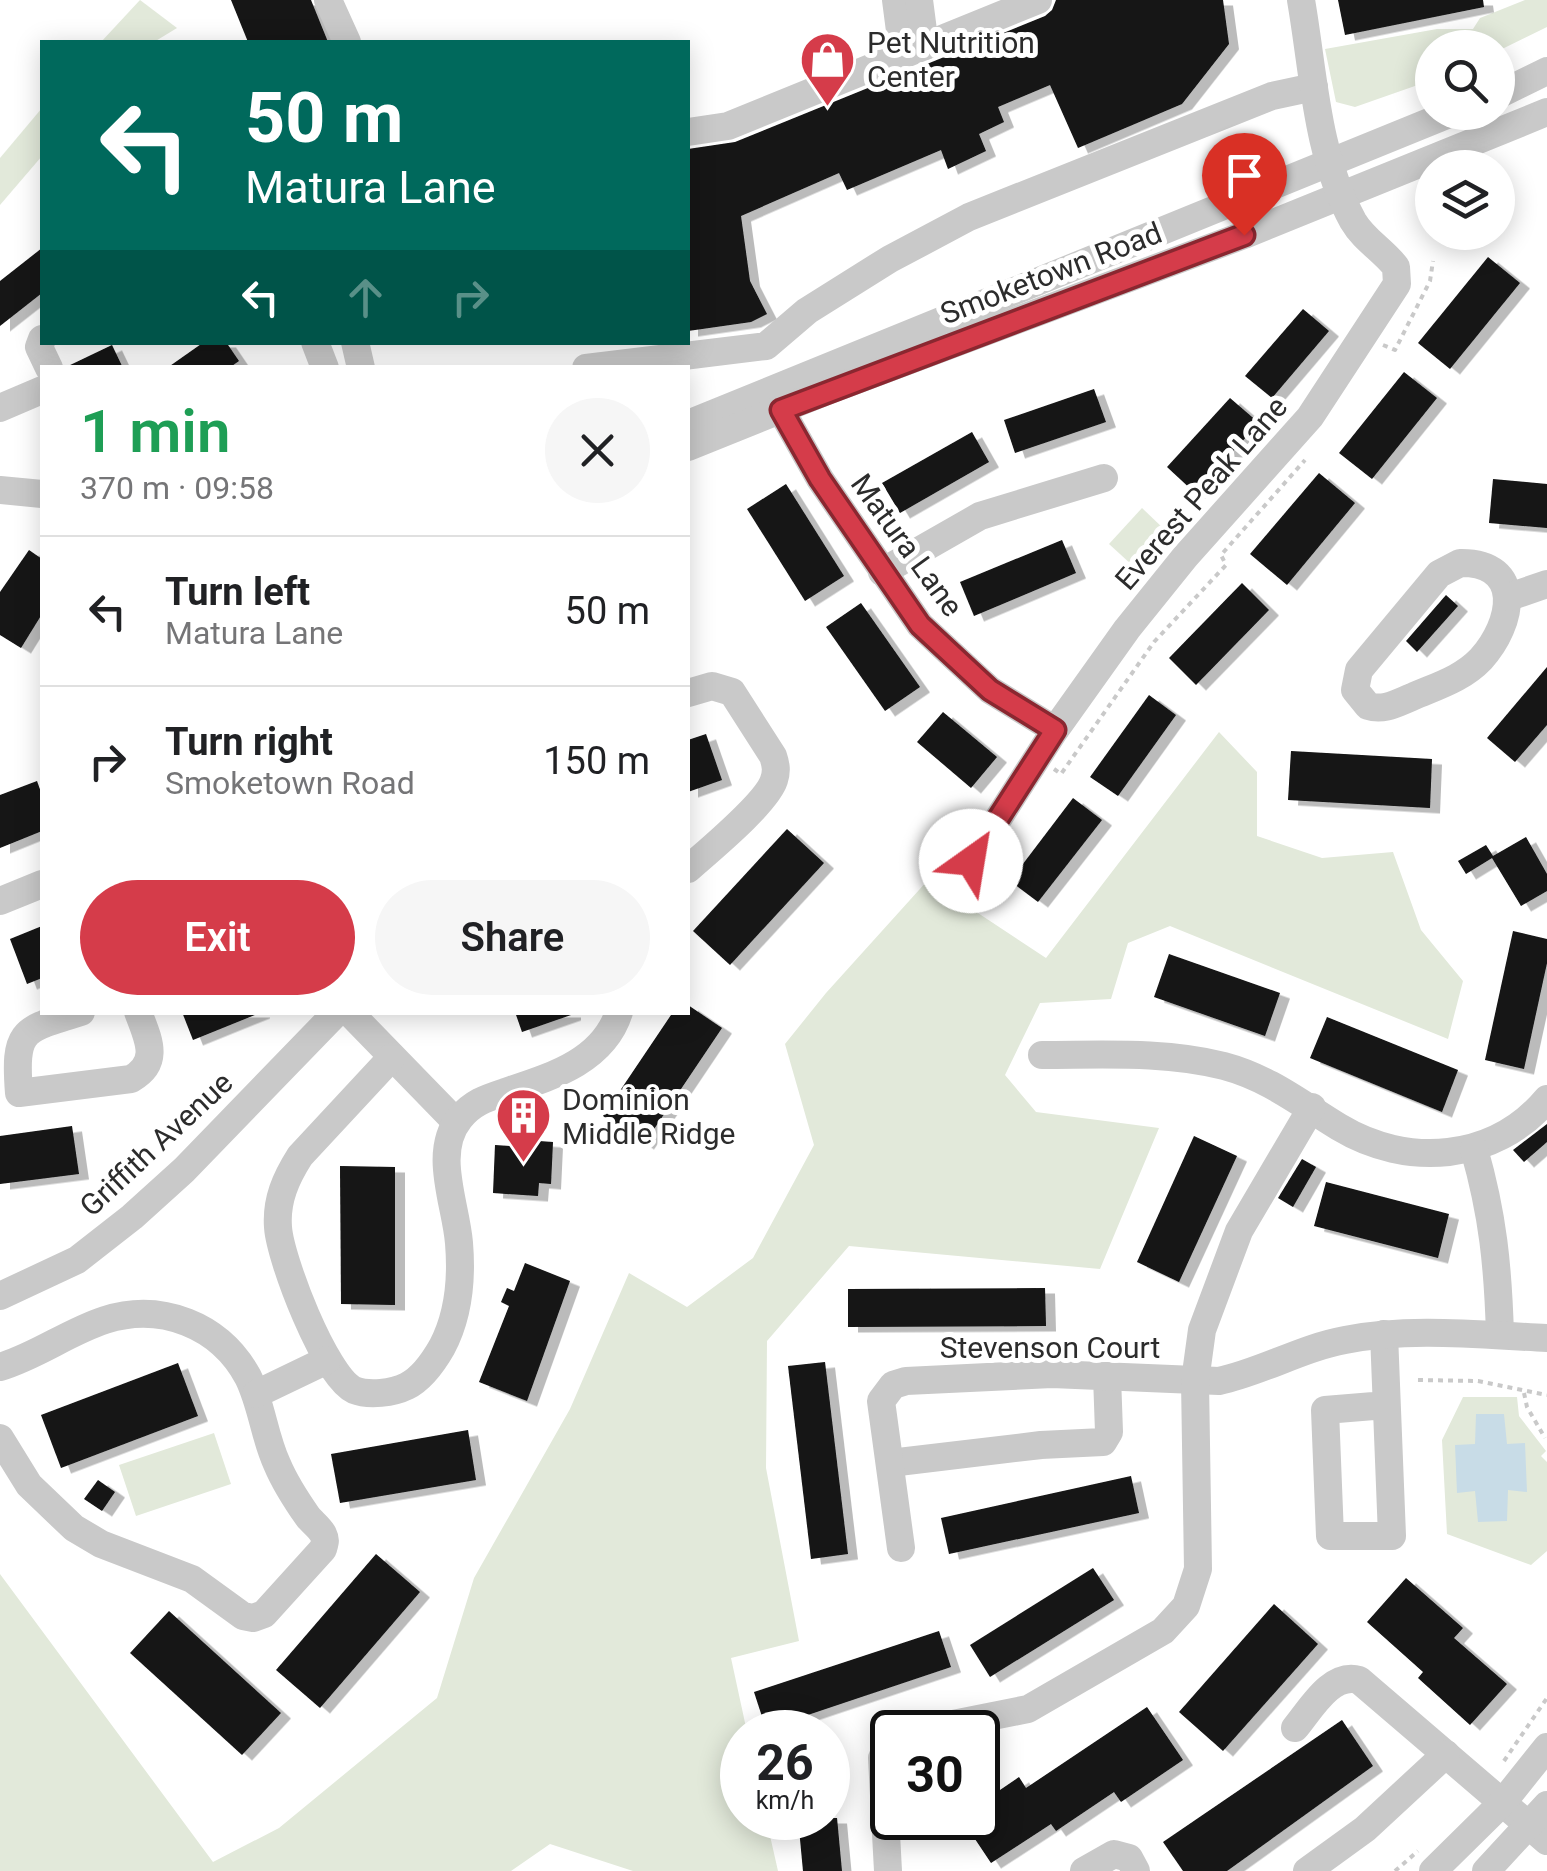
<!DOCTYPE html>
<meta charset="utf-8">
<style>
:root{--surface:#fff;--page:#f6f6f6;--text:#202124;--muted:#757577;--line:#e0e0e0;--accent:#d53c4a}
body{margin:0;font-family:Roboto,sans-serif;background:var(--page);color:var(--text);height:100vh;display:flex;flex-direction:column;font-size:38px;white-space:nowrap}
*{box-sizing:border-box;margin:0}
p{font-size:32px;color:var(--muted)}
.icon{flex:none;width:55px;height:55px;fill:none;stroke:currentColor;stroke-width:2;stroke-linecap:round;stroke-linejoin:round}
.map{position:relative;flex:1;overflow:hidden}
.panel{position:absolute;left:40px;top:365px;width:650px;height:650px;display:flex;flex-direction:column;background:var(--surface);border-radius:0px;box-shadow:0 5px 25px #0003}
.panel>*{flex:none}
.hud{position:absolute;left:40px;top:40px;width:650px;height:305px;border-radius:0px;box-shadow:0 5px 25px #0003;background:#00695c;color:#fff;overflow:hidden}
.buttons{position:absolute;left:1415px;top:30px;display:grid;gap:20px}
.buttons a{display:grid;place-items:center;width:100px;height:100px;border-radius:50%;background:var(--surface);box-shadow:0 5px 25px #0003;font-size:50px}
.speed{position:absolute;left:720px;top:1710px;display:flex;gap:20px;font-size:50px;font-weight:700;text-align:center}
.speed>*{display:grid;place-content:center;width:130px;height:130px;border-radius:50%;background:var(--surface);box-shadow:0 5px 25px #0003;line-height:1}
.speed small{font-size:25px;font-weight:400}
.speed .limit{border:5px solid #111;border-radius:15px;background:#fff;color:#111}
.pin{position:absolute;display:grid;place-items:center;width:85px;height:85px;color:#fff;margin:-102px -42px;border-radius:50% 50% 50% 0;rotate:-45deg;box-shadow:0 0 10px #0007}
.pin .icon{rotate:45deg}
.me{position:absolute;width:110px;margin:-55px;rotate:32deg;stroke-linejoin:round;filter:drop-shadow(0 0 8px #0008)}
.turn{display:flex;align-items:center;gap:35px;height:210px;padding:0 40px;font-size:45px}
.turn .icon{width:130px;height:130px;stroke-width:2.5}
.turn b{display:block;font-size:70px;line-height:85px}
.lanes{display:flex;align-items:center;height:95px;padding:0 40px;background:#0003;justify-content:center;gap:50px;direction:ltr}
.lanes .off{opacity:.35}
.round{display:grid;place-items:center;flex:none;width:105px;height:105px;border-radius:52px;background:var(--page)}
.head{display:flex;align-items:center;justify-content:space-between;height:170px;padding:0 40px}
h1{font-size:60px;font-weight:600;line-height:75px;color:#1e9e55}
.action{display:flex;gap:20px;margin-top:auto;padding:20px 40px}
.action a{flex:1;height:115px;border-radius:60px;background:var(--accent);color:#fff;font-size:40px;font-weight:600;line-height:115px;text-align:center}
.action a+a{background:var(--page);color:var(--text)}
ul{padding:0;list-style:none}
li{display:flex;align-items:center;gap:30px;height:150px;padding:0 40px;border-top:2px solid var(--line)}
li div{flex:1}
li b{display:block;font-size:38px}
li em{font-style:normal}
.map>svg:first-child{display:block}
</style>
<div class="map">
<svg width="1547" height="1871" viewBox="0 0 1547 1871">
<defs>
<filter id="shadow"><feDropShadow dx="10" dy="5.5" stdDeviation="0" flood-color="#0004"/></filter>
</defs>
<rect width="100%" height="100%" fill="#fff"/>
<g fill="#e2e9da">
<path d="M140,0L177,28L154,42H101Z"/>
<path d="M1525,0H1547V27L1498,51V48H1432V80L1355,107L1336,102L1325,49L1437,29H1473L1480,18Z"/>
<path d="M42,108V156L0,205V158Z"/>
<path d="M1142,508L1165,530L1132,565L1109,544Z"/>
<path d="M1219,732L1257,772V836L1322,858L1393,852L1421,930L1463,981L1448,1039L1170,926L1128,943L1111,999L1040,1003L1005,1075L1036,1112L1159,1128L1100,1269L849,1246L767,1341L766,1468L799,1641L731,1658L747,1732H742V1818H766L778,1871H633L550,1844L511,1871H0V1574L213,1862L279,1828L437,1698L474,1578L570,1409L629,1273L687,1307L753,1258L814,1145L785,1044L826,993L928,880L1046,958Z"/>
<path d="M1463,1397H1517L1519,1416L1546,1451L1541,1456L1547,1462V1551L1531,1565L1447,1534L1442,1440Z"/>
<path d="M214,1433L231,1484L136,1516L119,1465Z"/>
</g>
<path fill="#c8dce7" d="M1476,1414H1504L1507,1444L1525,1443L1527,1492L1508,1490L1507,1521L1478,1522L1475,1491L1457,1493L1455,1445L1475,1444Z"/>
<g fill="#131313" filter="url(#shadow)">
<path d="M231,0H311L328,42H248Z"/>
<path d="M1056,0H1223L1229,44L1182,104L1078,148L1050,85L998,107L1004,122L979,134L986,151L948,169L941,150L847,190L839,173L741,216L750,281L767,314L751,322L688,331V149L735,142L1045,16L1052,10Z"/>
<path d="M1338,0H1483L1484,7L1345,35Z"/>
<path d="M42,248V293L0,326V281Z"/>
<path d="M1488,257L1520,283L1450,369L1418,343Z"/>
<path d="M1303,309L1329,331L1272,398L1245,376Z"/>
<path d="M204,342H226L239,361L229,368H167Z"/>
<path d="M112,345L123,368H66V367Z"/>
<path d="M1404,372L1437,398L1372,479L1339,453Z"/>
<path d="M1094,389L1106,422L1015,453L1004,420Z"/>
<path d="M1230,398L1259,423L1195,493L1167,467Z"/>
<path d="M972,432L989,462L900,513L882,483Z"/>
<path d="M1319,473L1355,503L1287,585L1250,554Z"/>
<path d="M1493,479L1547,484V528L1489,523Z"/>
<path d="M786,484L844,576L805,601L747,509Z"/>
<path d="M1062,540L1076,573L974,616L960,582Z"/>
<path d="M29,550L42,559V614L21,648L0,635V592Z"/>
<path d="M1242,583L1269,610L1196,685L1169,658Z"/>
<path d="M1446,595L1458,606L1417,652L1406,641Z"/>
<path d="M861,603L920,687L885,711L826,627Z"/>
<path d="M1547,667V725L1515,762L1487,738Z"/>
<path d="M1149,695L1176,715L1118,796L1090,777Z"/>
<path d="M943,712L997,757L971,788L917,742Z"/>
<path d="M706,734L722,780L688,792V740Z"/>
<path d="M1291,751L1432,759L1430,808L1288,800Z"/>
<path d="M37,781L42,795V831L0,848V795Z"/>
<path d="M1073,798L1102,820L1038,902L1010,881Z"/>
<path d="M787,829L824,863L730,965L693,931Z"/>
<path d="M1526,837L1547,874V891L1521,906L1492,858L1466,874L1458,861L1486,845L1493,856Z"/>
<path d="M42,926V978L27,984L10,939Z"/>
<path d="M1513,931L1547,939V963L1524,1069L1485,1060Z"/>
<path d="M1169,954L1280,993L1265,1036L1154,997Z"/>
<path d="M688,1005L722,1028L644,1144L603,1116L673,1012H688Z"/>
<path d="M182,1012H260V1013L193,1040Z"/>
<path d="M515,1012H571V1015L522,1032Z"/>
<path d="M1327,1017L1458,1070L1442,1112L1310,1058Z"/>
<path d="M1547,1124V1142L1524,1162L1513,1150Z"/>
<path d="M72,1126L79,1174L0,1184V1136Z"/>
<path d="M1194,1136L1237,1156L1179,1282L1137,1262Z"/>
<path d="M525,1140L553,1142L551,1184L539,1183L538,1196L493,1193L495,1145L525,1147Z"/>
<path d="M1302,1159L1316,1167L1293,1207L1278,1198Z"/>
<path d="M340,1166L395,1167V1305L341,1304Z"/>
<path d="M1326,1182L1449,1214L1438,1258L1314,1226Z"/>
<path d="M525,1263L570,1281L527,1401L479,1382L509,1306L501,1302L507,1288L514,1291Z"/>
<path d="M1045,1288L1046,1326L848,1327V1289Z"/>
<path d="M825,1362L848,1554L811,1559L788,1366Z"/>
<path d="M178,1363L198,1416L61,1468L41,1415Z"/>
<path d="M468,1430L476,1480L340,1503L331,1454Z"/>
<path d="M1131,1476L1139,1513L949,1554L941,1518Z"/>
<path d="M98,1480L115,1492L102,1511L84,1499Z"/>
<path d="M376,1554L420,1592L320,1708L276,1670Z"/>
<path d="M1093,1568L1114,1600L990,1677L970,1645Z"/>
<path d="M1406,1578L1463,1628L1454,1638L1507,1684L1470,1725L1418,1678L1423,1672L1367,1622Z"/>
<path d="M1274,1604L1318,1644L1223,1751L1179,1712Z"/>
<path d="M169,1611L281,1713L242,1755L130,1653Z"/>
<path d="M939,1631L951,1667L766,1729L754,1692Z"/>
<path d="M1147,1707L1183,1760L1121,1802L1114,1792L1056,1831L1051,1824L991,1863L961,1818H978V1805L1019,1777L1026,1788Z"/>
<path d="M1342,1720L1373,1766L1227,1871H1183L1163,1842Z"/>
<path d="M798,1818H837L842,1871H803Z"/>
</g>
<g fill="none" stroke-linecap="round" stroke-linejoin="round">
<g stroke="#c9c9c9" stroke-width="4" stroke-dasharray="5 5" stroke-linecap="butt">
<path d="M1383,345L1395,350L1430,281L1433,261"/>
<path d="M1054,769L1061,774L1154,642L1226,565L1221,555L1305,460"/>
<path d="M1418,1380L1478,1381L1547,1395"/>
<path d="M1524,1393L1527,1407L1545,1438"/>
<path d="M1504,1761L1547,1698"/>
<path d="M1395,1871L1418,1851"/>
</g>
<g stroke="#c9c9c9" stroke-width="28">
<path d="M328,0L347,42"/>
<path d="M896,0L903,54"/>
<path d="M919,0L925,46"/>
<path d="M1498,95L1547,71"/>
<path d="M688,132L728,126L1038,0"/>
<path d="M42,339L39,347L49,368"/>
<path d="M315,342L325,368"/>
<path d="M355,342L361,368"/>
<path d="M586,368L766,346L807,311L890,259L969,217L1272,96L1314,87"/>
<path d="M0,408L42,390"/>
<path d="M781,410L820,479L920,625L990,690L1055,730"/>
<path d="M688,424L1454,112"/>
<path d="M688,447L822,393L1244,235L1547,112"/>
<path d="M0,490L42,494"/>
<path d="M1460,563C1525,562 1513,624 1481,659C1462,679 1437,686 1412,697C1397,703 1384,711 1368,706L1355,690L1359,670L1439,574Z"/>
<path d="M882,572L980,516L1104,478"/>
<path d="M1509,597L1547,584"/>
<path d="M688,693L712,686L732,692L773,756C776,765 777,771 774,780C767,803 707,852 688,869"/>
<path d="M971,861L1055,730L1127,629L1185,557L1310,417L1397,284L1396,267C1383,250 1364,240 1353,221C1316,153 1314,75 1301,0"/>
<path d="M0,901L42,884"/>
<path d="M81,1012C23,1030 14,1028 19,1093L131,1079C161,1062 148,1039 138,1012"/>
<path d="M349,1012L456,1122"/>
<path d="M1042,1055C1103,1055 1165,1051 1224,1066C1269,1078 1301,1104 1339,1127C1407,1168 1494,1162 1547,1099"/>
<path d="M392,1057L300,1156C286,1178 276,1200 278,1227C280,1259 325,1376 354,1390C369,1396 393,1393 407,1386C421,1379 434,1361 442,1347C459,1315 462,1279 459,1243C456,1204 432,1152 460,1118C473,1102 487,1098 505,1092C550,1077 603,1062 619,1012"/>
<path d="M1474,1149C1493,1215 1498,1267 1500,1335"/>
<path d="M0,1296L77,1260L132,1217L184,1170L337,1012"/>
<path d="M1384,1334L1392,1536H1330L1325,1410L1386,1405"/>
<path d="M0,1367C37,1356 68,1332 105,1320C161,1302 220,1325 248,1377C262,1405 264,1436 277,1464C285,1483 296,1500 308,1517C312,1522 320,1528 323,1534C326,1540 325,1542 323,1549L264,1614L253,1618L243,1616L192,1579L101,1544L74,1528L29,1485L0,1438"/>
<path d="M256,1394L327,1360"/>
<path d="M890,1463L1041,1445L1103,1442L1109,1432L1107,1376"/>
<path d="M901,1548L881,1401L893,1385L906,1381L1052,1374L1219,1381C1262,1372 1301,1348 1345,1340C1410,1327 1481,1335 1547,1338"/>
<path d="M1295,1728C1311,1709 1331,1672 1359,1680L1547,1841"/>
<path d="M913,1732L1028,1709L1163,1631L1186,1606L1198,1569L1195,1381L1202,1330L1239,1231L1312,1107"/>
<path d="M888,1871L882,1758L892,1739"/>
<path d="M1084,1871L1114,1854L1129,1858L1136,1871"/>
<path d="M1307,1871L1365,1829L1446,1754"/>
<path d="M1433,1871L1503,1802L1547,1747"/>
<path d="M1486,1871L1547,1805"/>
</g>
</g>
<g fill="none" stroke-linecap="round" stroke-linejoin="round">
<defs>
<path id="route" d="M971,861L1055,730L990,690L920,625L820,479L781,410L1244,235"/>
</defs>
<use href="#route" stroke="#8a2730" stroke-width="25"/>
<use href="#route" stroke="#d53c4a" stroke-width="18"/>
</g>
<defs>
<symbol id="shop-pin" viewBox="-11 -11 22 30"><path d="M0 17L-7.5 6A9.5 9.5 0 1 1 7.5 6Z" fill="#d53c4a" stroke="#fff"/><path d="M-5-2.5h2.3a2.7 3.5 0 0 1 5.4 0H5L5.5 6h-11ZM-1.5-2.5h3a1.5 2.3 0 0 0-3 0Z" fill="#fff"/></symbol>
<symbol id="building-pin" viewBox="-11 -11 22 30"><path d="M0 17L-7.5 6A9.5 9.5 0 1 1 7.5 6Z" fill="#d53c4a" stroke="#fff"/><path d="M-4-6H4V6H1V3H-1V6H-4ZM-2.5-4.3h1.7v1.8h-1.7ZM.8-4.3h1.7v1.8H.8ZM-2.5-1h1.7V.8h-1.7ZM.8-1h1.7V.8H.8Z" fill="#fff"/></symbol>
</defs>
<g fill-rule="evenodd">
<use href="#shop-pin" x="796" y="28" width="63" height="86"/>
<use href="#building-pin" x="492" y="1084" width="63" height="86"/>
</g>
<g text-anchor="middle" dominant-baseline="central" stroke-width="10" stroke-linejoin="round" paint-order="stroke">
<g font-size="30" fill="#2c2c2c" stroke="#fff" text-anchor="start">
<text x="867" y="42">Pet Nutrition<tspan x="867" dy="34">Center</tspan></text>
<text x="562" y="1099">Dominion<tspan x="562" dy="34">Middle Ridge</tspan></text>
</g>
<g font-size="30" fill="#2c2c2c" stroke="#fff">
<text transform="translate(1051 273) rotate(-21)">Smoketown Road</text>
<text transform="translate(1201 493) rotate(-49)">Everest Peak Lane</text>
<text transform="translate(907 545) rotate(54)">Matura Lane</text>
<text transform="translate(156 1144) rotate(-43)">Griffith Avenue</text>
<text x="1050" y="1347">Stevenson Court</text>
</g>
</g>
</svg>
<div class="buttons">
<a><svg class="icon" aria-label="search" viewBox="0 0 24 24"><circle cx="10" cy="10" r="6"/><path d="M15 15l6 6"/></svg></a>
<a><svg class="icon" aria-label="layers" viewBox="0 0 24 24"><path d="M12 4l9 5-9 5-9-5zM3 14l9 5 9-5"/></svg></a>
</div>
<div class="speed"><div>26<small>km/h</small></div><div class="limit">30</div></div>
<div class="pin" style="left:1244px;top:235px;background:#d93025"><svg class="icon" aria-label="arrive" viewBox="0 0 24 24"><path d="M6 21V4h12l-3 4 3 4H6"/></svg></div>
<svg class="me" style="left:971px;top:861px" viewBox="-20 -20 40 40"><circle r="19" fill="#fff"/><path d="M0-13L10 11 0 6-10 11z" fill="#d53c4a"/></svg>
<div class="hud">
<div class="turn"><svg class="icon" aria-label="left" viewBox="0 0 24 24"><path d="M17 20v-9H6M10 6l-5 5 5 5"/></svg><div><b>50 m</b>Matura Lane</div></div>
<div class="lanes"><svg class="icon" aria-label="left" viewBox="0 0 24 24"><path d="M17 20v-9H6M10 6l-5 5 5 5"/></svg><svg class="icon off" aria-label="ahead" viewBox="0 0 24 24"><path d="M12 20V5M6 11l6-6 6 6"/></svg><svg class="icon off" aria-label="right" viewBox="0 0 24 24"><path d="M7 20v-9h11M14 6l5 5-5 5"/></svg></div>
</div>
<section class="panel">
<div class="head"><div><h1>1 min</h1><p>370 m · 09:58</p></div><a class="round"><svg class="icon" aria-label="close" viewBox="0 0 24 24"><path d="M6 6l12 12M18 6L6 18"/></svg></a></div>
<ul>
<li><svg class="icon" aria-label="left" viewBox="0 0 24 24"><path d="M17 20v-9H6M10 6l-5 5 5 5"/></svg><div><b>Turn left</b><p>Matura Lane</p></div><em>50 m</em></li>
<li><svg class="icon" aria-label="right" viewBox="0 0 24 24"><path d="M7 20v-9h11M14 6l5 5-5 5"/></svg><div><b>Turn right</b><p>Smoketown Road</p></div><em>150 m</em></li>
</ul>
<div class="action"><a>Exit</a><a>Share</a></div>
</section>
</div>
